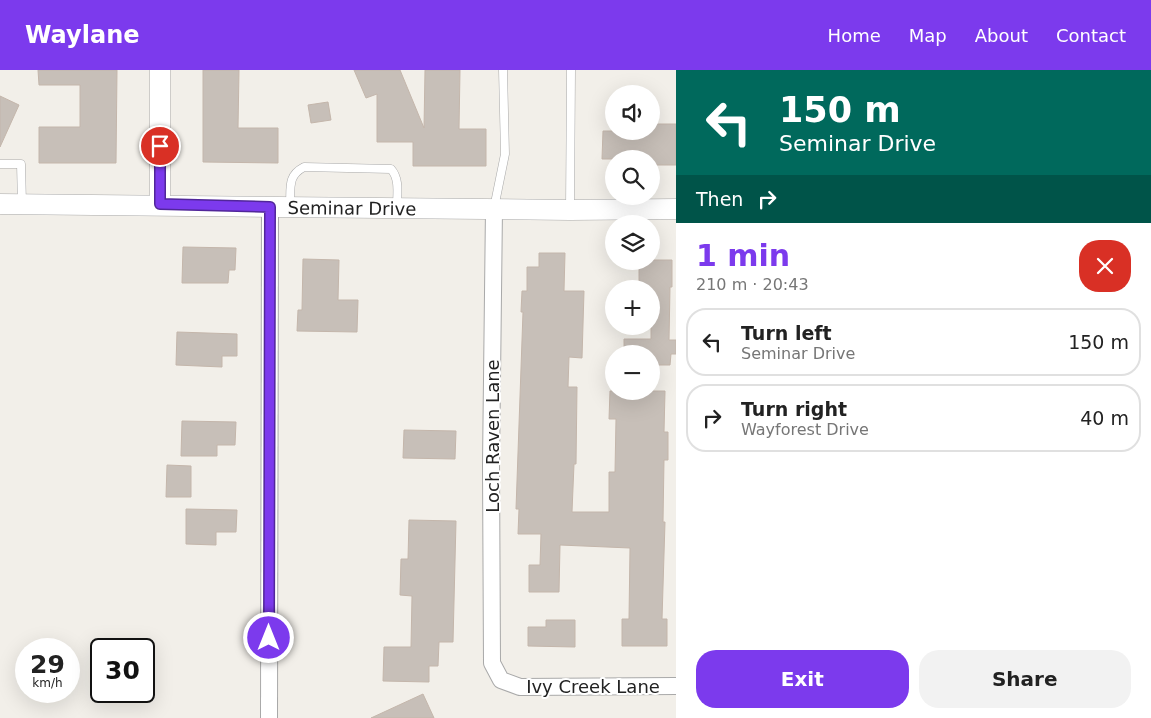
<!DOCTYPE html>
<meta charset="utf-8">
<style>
:root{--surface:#fff;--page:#f2f2f2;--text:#222;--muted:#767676;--line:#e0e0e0;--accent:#7c3aed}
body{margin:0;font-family:"DejaVu Sans",sans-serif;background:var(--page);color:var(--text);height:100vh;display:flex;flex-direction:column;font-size:19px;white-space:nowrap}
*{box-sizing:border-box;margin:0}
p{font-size:16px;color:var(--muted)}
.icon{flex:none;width:28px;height:28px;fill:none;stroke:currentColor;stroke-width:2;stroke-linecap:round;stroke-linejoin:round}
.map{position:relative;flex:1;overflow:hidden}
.side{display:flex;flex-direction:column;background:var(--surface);width:475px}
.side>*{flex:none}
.guide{background:#00695c;color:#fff;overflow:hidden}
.controls{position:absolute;left:605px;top:15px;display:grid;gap:10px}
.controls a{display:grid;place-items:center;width:55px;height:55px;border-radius:50%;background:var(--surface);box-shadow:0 5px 20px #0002;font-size:25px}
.speed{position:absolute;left:15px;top:568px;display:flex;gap:10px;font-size:25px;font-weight:700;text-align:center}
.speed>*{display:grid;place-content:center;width:65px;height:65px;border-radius:50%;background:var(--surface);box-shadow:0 5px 20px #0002;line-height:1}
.speed small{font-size:12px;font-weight:400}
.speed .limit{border:2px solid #111;border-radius:8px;background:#fff;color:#111}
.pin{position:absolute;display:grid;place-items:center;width:42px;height:42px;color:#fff;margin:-21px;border:2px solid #fff;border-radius:50%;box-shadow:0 1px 5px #0007}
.me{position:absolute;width:55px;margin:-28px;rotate:0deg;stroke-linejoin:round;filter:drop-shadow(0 0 4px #0008)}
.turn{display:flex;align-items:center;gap:18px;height:105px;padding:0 20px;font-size:22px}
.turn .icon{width:65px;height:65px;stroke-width:2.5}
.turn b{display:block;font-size:35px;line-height:42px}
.then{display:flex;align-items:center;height:48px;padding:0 20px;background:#0003;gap:10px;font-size:19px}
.round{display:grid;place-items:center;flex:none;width:52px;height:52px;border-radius:20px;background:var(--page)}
.head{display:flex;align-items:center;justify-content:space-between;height:85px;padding:0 20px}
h1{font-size:30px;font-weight:700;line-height:38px;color:var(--accent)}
.primary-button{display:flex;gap:10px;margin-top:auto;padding:10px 20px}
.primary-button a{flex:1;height:58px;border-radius:20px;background:var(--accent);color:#fff;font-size:20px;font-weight:700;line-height:58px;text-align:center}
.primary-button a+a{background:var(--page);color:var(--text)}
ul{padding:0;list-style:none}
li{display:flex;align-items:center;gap:15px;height:68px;margin:0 10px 8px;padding:0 10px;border:2px solid var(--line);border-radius:20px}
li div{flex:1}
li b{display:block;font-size:19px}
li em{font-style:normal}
header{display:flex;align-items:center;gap:30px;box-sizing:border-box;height:70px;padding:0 25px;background:var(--accent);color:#fff}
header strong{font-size:24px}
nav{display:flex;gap:28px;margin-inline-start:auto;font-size:18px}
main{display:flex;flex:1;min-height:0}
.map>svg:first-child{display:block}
</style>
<header>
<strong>Waylane</strong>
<nav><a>Home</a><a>Map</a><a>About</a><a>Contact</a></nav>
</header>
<main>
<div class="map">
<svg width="676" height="648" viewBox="0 0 676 648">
<rect width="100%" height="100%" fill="#f2efe9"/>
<g fill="#c7bfb8" stroke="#c4b6ab">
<path d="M38,0H117L116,93H39V57H80V15H39Z"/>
<path d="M203,0H239L238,58H278V93L203,92Z"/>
<path d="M354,0H400L424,58L425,0H460L459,59H486V96H413V72H377V24L366,28Z"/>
<path d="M0,26L19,35L0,77Z"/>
<path d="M328,32L331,50L311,53L308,35Z"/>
<path d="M651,54H676V95H651V89H602L603,61H651Z"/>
<path d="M183,177L236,178L235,200H229L228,213H182Z"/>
<path d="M539,183H565L564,221H584L582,288L569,287L568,317H577L576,394H574L572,442H609V402H615L616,349H609L610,321H665L664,362H668V390H664L663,452H665L662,549H667V576H622V549H629L630,478L560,475L559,522H529V495H540L541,464H518L519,439H516L523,242H521L522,221H527V197H539Z"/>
<path d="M303,189L339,190L338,230H358L357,262L297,261L298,240H302Z"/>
<path d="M651,190H672V217H670L669,270H676V284H671L670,295H651V284H624V269H651V217H639V191Z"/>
<path d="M177,262L237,264V286H222V297L176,295Z"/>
<path d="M182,351L236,352L235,375H217V386H181Z"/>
<path d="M404,360L456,361L455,389L403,388Z"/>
<path d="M167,395L191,396V427H166Z"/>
<path d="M186,439L237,440L236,462H216V475L186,474Z"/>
<path d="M409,450L456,451L453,572H439L438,596H429V612L383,611L384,577H411L412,526L400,525L401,489H408Z"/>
<path d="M546,550H575V577L528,576V557H546Z"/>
<path d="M423,624L434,648H371Z"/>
</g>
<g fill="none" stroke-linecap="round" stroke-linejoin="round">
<defs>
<g id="service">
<path d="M0,94H21L22,134"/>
<path d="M290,135C291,118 287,106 304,97L391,99C400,109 397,124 397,137"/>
<path d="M494,138L505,84L503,0"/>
<path d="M570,140L571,0"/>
</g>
<g id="minor">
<path d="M494,138L491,395L492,593L501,610L520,617L676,616"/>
<path d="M269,648L270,137"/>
</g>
<g id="tertiary">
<path id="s1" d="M0,134L570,140L676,139"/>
<path d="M160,135V0"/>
</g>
</defs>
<use href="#service" stroke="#a9a9a9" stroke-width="9"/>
<use href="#minor" stroke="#a9a9a9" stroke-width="18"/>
<use href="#tertiary" stroke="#a9a9a9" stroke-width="21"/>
<use href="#service" stroke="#fff" stroke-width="8"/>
<use href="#minor" stroke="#fff" stroke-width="16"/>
<use href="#tertiary" stroke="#fff" stroke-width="20"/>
</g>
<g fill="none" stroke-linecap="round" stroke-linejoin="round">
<defs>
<path id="route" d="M160,76V134L270,137L269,568"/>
</defs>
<use href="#route" stroke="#51269a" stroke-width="12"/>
<use href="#route" stroke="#7c3aed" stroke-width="9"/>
</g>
<g text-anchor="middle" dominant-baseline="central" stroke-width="4" stroke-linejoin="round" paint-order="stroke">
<g font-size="18" fill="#222" stroke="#fff">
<text stroke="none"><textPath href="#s1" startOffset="352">Seminar Drive</textPath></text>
<text transform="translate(492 366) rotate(-90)">Loch Raven Lane</text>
<text x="593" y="616">Ivy Creek Lane</text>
</g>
</g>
</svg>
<div class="controls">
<a><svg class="icon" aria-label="sound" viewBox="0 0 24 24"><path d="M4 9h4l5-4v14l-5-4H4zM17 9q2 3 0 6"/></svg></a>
<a><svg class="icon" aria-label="search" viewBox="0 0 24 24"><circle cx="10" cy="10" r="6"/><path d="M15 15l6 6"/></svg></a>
<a><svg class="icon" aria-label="layers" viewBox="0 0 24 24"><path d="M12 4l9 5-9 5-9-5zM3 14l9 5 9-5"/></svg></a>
<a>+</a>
<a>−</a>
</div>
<div class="speed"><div>29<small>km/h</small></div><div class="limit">30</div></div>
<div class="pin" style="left:160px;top:76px;background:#d93025"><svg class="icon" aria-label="arrive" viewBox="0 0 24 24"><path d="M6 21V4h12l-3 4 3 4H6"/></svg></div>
<svg class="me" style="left:269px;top:568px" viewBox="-20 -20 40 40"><circle r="17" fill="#7c3aed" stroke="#fff" stroke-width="3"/><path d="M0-11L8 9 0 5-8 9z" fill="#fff"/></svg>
</div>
<section class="side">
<div class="guide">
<div class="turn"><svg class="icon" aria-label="left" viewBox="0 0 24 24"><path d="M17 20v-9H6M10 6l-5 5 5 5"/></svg><div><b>150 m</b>Seminar Drive</div></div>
<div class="then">Then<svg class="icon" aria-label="right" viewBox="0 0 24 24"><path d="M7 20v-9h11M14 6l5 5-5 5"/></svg></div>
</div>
<div class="head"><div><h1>1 min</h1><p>210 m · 20:43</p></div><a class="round" style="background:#d93025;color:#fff"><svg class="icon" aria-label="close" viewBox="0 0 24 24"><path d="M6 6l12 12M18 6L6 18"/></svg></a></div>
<ul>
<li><svg class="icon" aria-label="left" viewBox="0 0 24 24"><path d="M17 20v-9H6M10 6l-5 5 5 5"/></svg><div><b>Turn left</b><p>Seminar Drive</p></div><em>150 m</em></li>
<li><svg class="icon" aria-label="right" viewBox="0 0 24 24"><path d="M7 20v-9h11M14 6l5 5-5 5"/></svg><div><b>Turn right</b><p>Wayforest Drive</p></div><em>40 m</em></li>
</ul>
<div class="primary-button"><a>Exit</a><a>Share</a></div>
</section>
</main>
